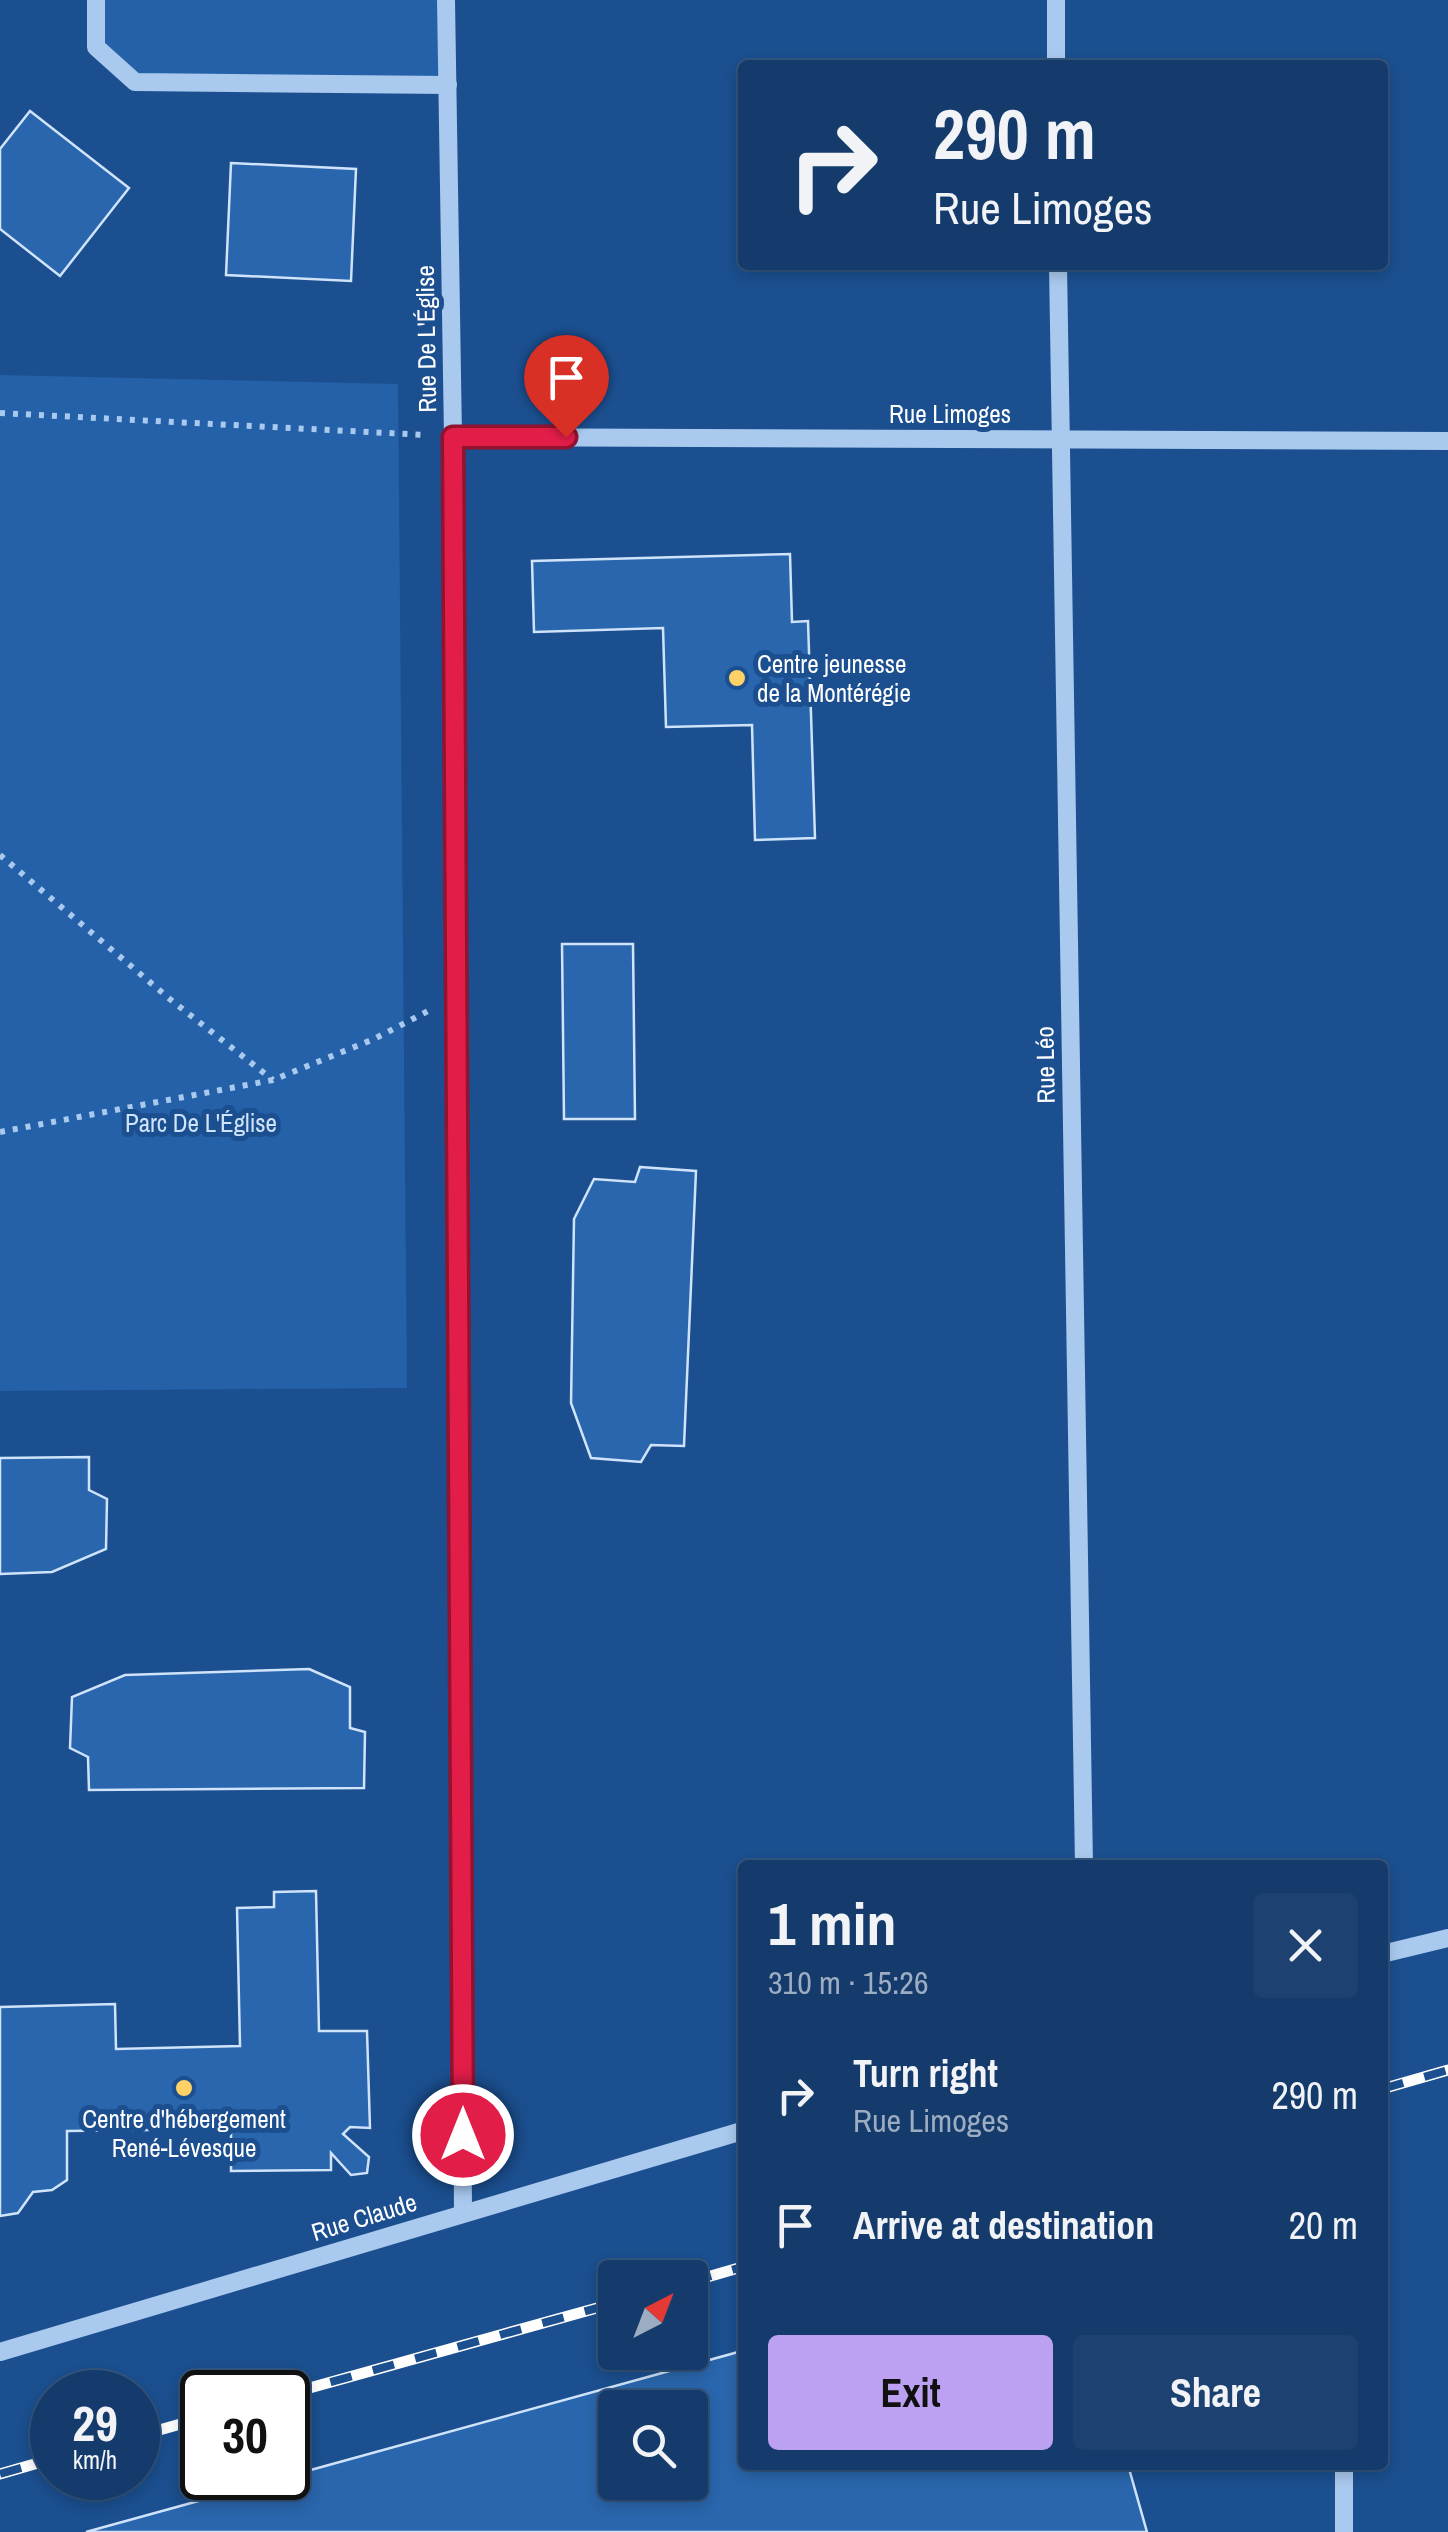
<!DOCTYPE html>
<meta charset="utf-8">
<style>
:root{--surface:#143b6b;--page:#1d4271;--text:#f1f3f6;--muted:#9dadc1;--line:#33557e;--accent:#bca0f2}
body{margin:0;font-family:"Archivo Narrow",sans-serif;background:var(--page);color:var(--text);height:100vh;display:flex;flex-direction:column;font-size:38px;white-space:nowrap}
*{box-sizing:border-box;margin:0}
p{font-size:32px;color:var(--muted)}
.icon{flex:none;width:55px;height:55px;fill:none;stroke:currentColor;stroke-width:2;stroke-linecap:round;stroke-linejoin:round}
.map{position:relative;flex:1;overflow:hidden}
.drawer{position:absolute;left:738px;top:1860px;width:650px;height:610px;display:flex;flex-direction:column;background:var(--surface);border-radius:10px;box-shadow:0 5px 15px #0003,0 0 0 2px var(--line)}
.drawer>*{flex:none}
.banner{position:absolute;left:738px;top:60px;width:650px;height:210px;border-radius:10px;box-shadow:0 5px 15px #0003,0 0 0 2px var(--line);background:#143b6b;color:var(--text);overflow:hidden}
.needle{width:65px;rotate:42deg}
.buttons{position:absolute;left:598px;top:2260px;display:grid;gap:20px}
.buttons a{display:grid;place-items:center;width:110px;height:110px;border-radius:10px;background:var(--surface);box-shadow:0 5px 15px #0003,0 0 0 2px var(--line);font-size:50px}
.speed{position:absolute;left:30px;top:2370px;display:flex;gap:20px;font-size:50px;font-weight:700;text-align:center}
.speed>*{display:grid;place-content:center;width:130px;height:130px;border-radius:50%;background:var(--surface);box-shadow:0 5px 15px #0003,0 0 0 2px var(--line);line-height:1}
.speed small{font-size:25px;font-weight:400}
.speed .limit{border:5px solid #111;border-radius:15px;background:#fff;color:#111}
.pin{position:absolute;display:grid;place-items:center;width:85px;height:85px;color:#fff;margin:-102px -42px;border-radius:50% 50% 50% 0;rotate:-45deg;box-shadow:0 0 10px #0007}
.pin .icon{rotate:45deg}
.me{position:absolute;width:110px;margin:-55px;rotate:0deg;stroke-linejoin:round;filter:drop-shadow(0 0 8px #0008)}
.turn{display:flex;align-items:center;gap:35px;height:210px;padding:0 30px;font-size:45px}
.turn .icon{width:130px;height:130px;stroke-width:2.5}
.turn b{display:block;font-size:70px;line-height:85px}
.round{display:grid;place-items:center;flex:none;width:105px;height:105px;border-radius:10px;background:var(--page)}
.overview{display:flex;align-items:center;justify-content:space-between;height:170px;padding:0 30px}
h1{font-size:60px;font-weight:700;line-height:75px}
.cta{display:flex;gap:20px;margin-top:auto;padding:20px 30px}
.cta a{flex:1;height:115px;border-radius:10px;background:var(--accent);color:#111;font-size:40px;font-weight:700;line-height:115px;text-align:center}
.cta a+a{background:var(--page);color:var(--text)}
ul{padding:0;list-style:none}
li{display:flex;align-items:center;gap:30px;height:130px;padding:0 30px}
li div{flex:1}
li b{display:block;font-size:38px}
li em{font-style:normal}
.map>svg:first-child{display:block}
</style>
<div class="map">
<svg width="1448" height="2532" viewBox="0 0 1448 2532">
<rect width="100%" height="100%" fill="#1b4f8f"/>
<g fill="#2461a8">
<path d="M96,0H446L448,85L135,82L96,47Z"/>
<path d="M0,375L398,384L407,1388L0,1391Z"/>
</g>
<g fill="#2a66ad" stroke="#cfe3fa" stroke-width="2.5" fill-rule="evenodd">
<path d="M30,111L129,188L60,276L0,229V149Z"/>
<path d="M231,163L356,169L351,281L226,275Z"/>
<path d="M790,554L792,622L808,621L815,838L755,840L752,725L666,727L663,628L534,632L532,561Z"/>
<path d="M562,944H633L635,1119H564Z"/>
<path d="M640,1167L696,1171L684,1446L651,1445L641,1462L591,1458L571,1403L574,1219L594,1179L635,1182Z"/>
<path d="M89,1457V1490L107,1499L106,1549L52,1572L0,1574V1458Z"/>
<path d="M309,1669L350,1687V1728L365,1732L364,1788L89,1790L88,1757L70,1748L72,1697L125,1675Z"/>
<path d="M316,1891L319,2031H367L370,2128L350,2127L343,2134L369,2157L367,2173L351,2175L331,2153V2170L231,2171V2129L67,2131V2180L52,2190L33,2192L18,2213L0,2216V2007L115,2004L116,2049L240,2046L237,1908L274,1907V1892Z"/>
<path d="M742,2351V2465H1128L1147,2532H86ZM615,2408H690V2482H615Z"/>
</g>
<g fill="none" stroke-linecap="round" stroke-linejoin="round">
<g stroke="#a9c9ee" stroke-width="6" stroke-dasharray="5 8" stroke-linecap="butt">
<path d="M0,413L426,435"/>
<path d="M0,855L171,1000L273,1080"/>
<path d="M0,1132L273,1080L374,1039L428,1011"/>
</g>
<g stroke="#a9c9ee" stroke-width="18">
<path d="M96,0V47L135,82L448,85"/>
<path d="M446,0L453,437L463,2213"/>
<path d="M1056,0V65"/>
<path d="M1058,265L1084,1865"/>
<path d="M453,437L1448,441"/>
<path d="M1382,1954L1448,1938"/>
<path d="M0,2352L742,2131"/>
<path d="M1344,2465V2532"/>
</g>
<defs>
<g id="rail">
<path d="M1382,2089L1448,2070"/>
<path d="M690,2282L742,2267"/>
<path d="M288,2394L615,2303"/>
<path d="M138,2436L202,2418"/>
<path d="M0,2474L52,2459"/>
</g>
</defs>
<use href="#rail" stroke="#fff" stroke-width="11"/>
<use href="#rail" stroke="#1b4f8f" stroke-width="8" stroke-dasharray="22" stroke-linecap="butt"/>
</g>
<g fill="none" stroke-linecap="round" stroke-linejoin="round">
<defs>
<path id="route" d="M463,2135L453,437H566"/>
</defs>
<use href="#route" stroke="#92132f" stroke-width="25"/>
<use href="#route" stroke="#e11d48" stroke-width="18"/>
</g>
<g fill="#ffd166" stroke="#1b4f8f" stroke-width="4">
<circle cx="737" cy="678" r="10"/>
<circle cx="184" cy="2088" r="10"/>
</g>
<g text-anchor="middle" dominant-baseline="central" stroke-width="10" stroke-linejoin="round" paint-order="stroke">
<g font-size="25" fill="#fff" stroke="#1b4f8f">
<text transform="translate(426 339) rotate(-91)">Rue De L'Église</text>
<text x="950" y="414">Rue Limoges</text>
<text transform="translate(1045 1065) rotate(-91)">Rue Léo</text>
<text transform="translate(364 2217) rotate(-17)">Rue Claude</text>
</g>
<g font-size="25" fill="#fff" stroke="#1b4f8f" text-anchor="start">
<text x="757" y="664">Centre jeunesse<tspan x="757" dy="29">de la Montérégie</tspan></text>
<text x="184" y="2119" text-anchor="middle">Centre d'hébergement<tspan x="184" dy="29">René-Lévesque</tspan></text>
</g>
<g font-size="25" fill="#cfe3fa" stroke="#1b4f8f">
<text x="201" y="1123">Parc De L'Église</text>
</g>
</g>
</svg>
<div class="buttons">
<a><svg class="needle" viewBox="-14 -14 28 28"><path d="M0-13l5 13h-10z" fill="#e53935"/><path d="M0 13l5-13h-10z" fill="#9dadc1"/></svg></a>
<a><svg class="icon" aria-label="search" viewBox="0 0 24 24"><circle cx="10" cy="10" r="6"/><path d="M15 15l6 6"/></svg></a>
</div>
<div class="speed"><div>29<small>km/h</small></div><div class="limit">30</div></div>
<div class="pin" style="left:566px;top:437px;background:#d93025"><svg class="icon" aria-label="arrive" viewBox="0 0 24 24"><path d="M6 21V4h12l-3 4 3 4H6"/></svg></div>
<svg class="me" style="left:463px;top:2135px" viewBox="-20 -20 40 40"><circle r="17" fill="#e11d48" stroke="#fff" stroke-width="3"/><path d="M0-11L8 9 0 5-8 9z" fill="#fff"/></svg>
<div class="banner">
<div class="turn"><svg class="icon" aria-label="right" viewBox="0 0 24 24"><path d="M7 20v-9h11M14 6l5 5-5 5"/></svg><div><b>290 m</b>Rue Limoges</div></div>
</div>
<section class="drawer">
<div class="overview"><div><h1>1 min</h1><p>310 m · 15:26</p></div><a class="round"><svg class="icon" aria-label="close" viewBox="0 0 24 24"><path d="M6 6l12 12M18 6L6 18"/></svg></a></div>
<ul>
<li><svg class="icon" aria-label="right" viewBox="0 0 24 24"><path d="M7 20v-9h11M14 6l5 5-5 5"/></svg><div><b>Turn right</b><p>Rue Limoges</p></div><em>290 m</em></li>
<li><svg class="icon" aria-label="arrive" viewBox="0 0 24 24"><path d="M6 21V4h12l-3 4 3 4H6"/></svg><div><b>Arrive at destination</b></div><em>20 m</em></li>
</ul>
<div class="cta"><a>Exit</a><a>Share</a></div>
</section>
</div>
